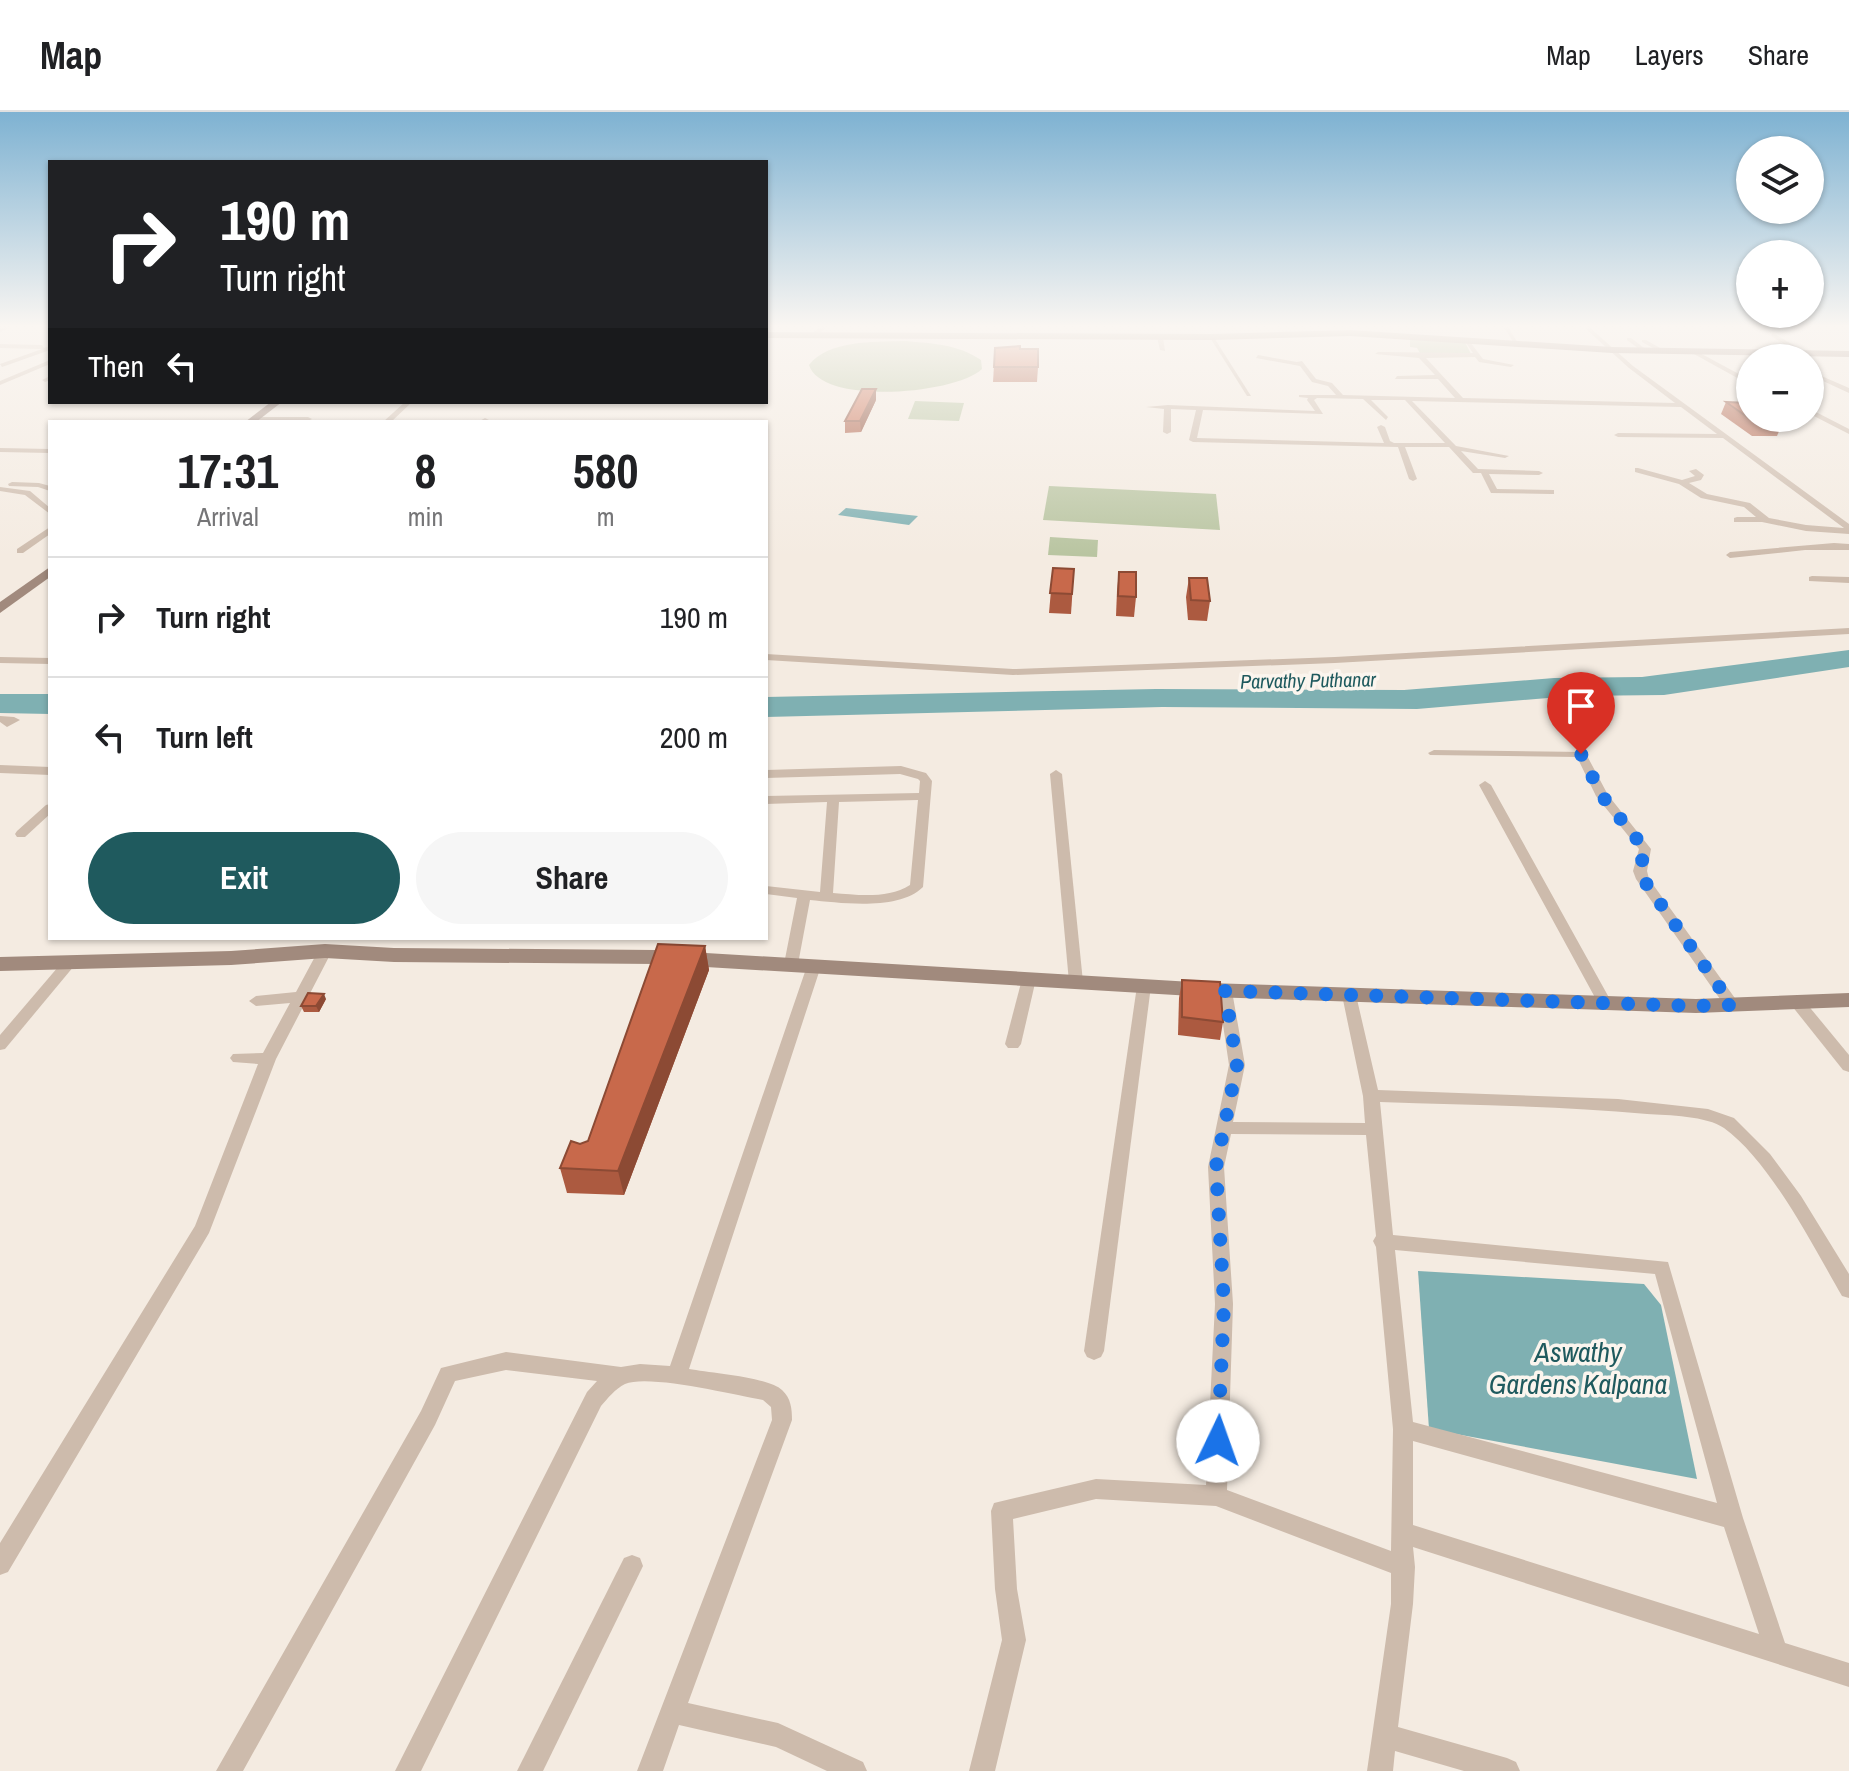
<!DOCTYPE html>
<meta charset="utf-8">
<style>
:root{--surface:#fff;--page:#f6f6f6;--text:#202124;--muted:#757577;--line:#e0e0e0;--accent:#1f5a5e}
body{margin:0;font-family:"Archivo Narrow",sans-serif;background:var(--page);color:var(--text);height:100vh;display:flex;flex-direction:column;font-size:30px;white-space:nowrap}
*{box-sizing:border-box;margin:0}
p{font-size:26px;color:var(--muted)}
.icon{flex:none;width:44px;height:44px;fill:none;stroke:currentColor;stroke-width:2;stroke-linecap:round;stroke-linejoin:round}
.map{position:relative;flex:1;overflow:hidden}
.side{position:absolute;left:48px;top:308px;width:720px;height:520px;display:flex;flex-direction:column;background:var(--surface);border-radius:0px;box-shadow:0 2px 6px #0004}
.side>*{flex:none}
.guide{position:absolute;left:48px;top:48px;width:720px;height:244px;border-radius:0px;box-shadow:0 2px 6px #0004;background:#202124;color:#fff;overflow:hidden}
.buttons{position:absolute;left:1736px;top:24px;display:grid;gap:16px}
.buttons a{display:grid;place-items:center;width:88px;height:88px;border-radius:50%;background:var(--surface);box-shadow:0 2px 6px #0004;font-size:40px}
.pin{position:absolute;display:grid;place-items:center;width:68px;height:68px;color:#fff;margin:-82px -34px;border-radius:50% 50% 50% 0;rotate:-45deg;box-shadow:0 0 8px #0007}
.pin .icon{rotate:45deg}
.me{position:absolute;width:88px;margin:-44px;rotate:3deg;stroke-linejoin:round;filter:drop-shadow(0 0 6px #0008)}
.turn{display:flex;align-items:center;gap:28px;height:168px;padding:0 40px;font-size:36px}
.turn .icon{width:104px;height:104px;stroke-width:2.5}
.turn b{display:block;font-size:56px;line-height:68px}
.then{display:flex;align-items:center;height:76px;padding:0 40px;background:#0003;gap:16px;font-size:30px}
.eta{display:flex;justify-content:space-evenly;align-items:center;height:136px;text-align:center}
.eta b{font-size:48px;font-weight:700;line-height:56px}
.primary-button{display:flex;gap:16px;margin-top:auto;padding:16px 40px}
.primary-button a{flex:1;height:92px;border-radius:48px;background:var(--accent);color:#fff;font-size:32px;font-weight:700;line-height:92px;text-align:center}
.primary-button a+a{background:var(--page);color:var(--text)}
ul{padding:0;list-style:none}
li{display:flex;align-items:center;gap:24px;height:120px;padding:0 40px;border-top:2px solid var(--line)}
li div{flex:1}
li b{display:block;font-size:30px}
li em{font-style:normal}
header{display:flex;align-items:center;gap:48px;box-sizing:border-box;height:112px;padding:0 40px;background:var(--surface);border-bottom:2px solid var(--line)}
header strong{font-size:38px}
nav{display:flex;gap:44px;margin-inline-start:auto;font-size:28px}
.map>svg:first-child{display:block}
</style>
<header>
<strong>Map</strong>
<nav><a>Map</a><a>Layers</a><a>Share</a></nav>
</header>
<div class="map">
<svg width="1849" height="1659" viewBox="0 0 1849 1659">
<rect width="100%" height="100%" fill="#f4ebe1"/>
<g fill="#b8c4a0">
<path d="M1410,226L1465,230L1471,242L1420,241L1417,236L1410,235Z"/>
<path d="M903,229C930,231 958,232 981,248L982,257C956,282 822,294 809,253C829,228 873,230 903,229Z"/>
<path d="M915,289L964,291L959,309L908,307Z"/>
<path d="M1049,374L1216,382L1220,418L1043,408Z"/>
<path d="M1050,425L1098,428L1097,445L1048,443Z"/>
</g>
<g fill="#7fb0b2">
<path d="M846,396L918,404L909,413L838,403Z"/>
<path d="M1849,538V555L1664,583L1572,584L1417,597L1162,595L766,605V585L1156,577L1404,578L1554,566L1642,565Z"/>
<path d="M0,582H50V602L0,601Z"/>
<path d="M1418,1159L1644,1172L1661,1193L1697,1367L1429,1317Z"/>
</g>
<g fill="none" stroke-linecap="round" stroke-linejoin="round">
<g fill="#cdbbac" fill-rule="evenodd">
<path d="M5,214H13L0,220V216Z"/>
<path d="M822,214H829L815,224H811V222Z"/>
<path d="M1588,214L1633,254L1849,412V422L1806,419L1762,410H1734V406L1737,405H1756L1744,395L1701,386L1679,372L1635,360V356H1638L1682,368L1695,364L1689,359L1696,357L1704,363L1701,368L1689,371L1707,382L1750,391L1769,406L1806,413L1844,416L1723,326L1618,325L1614,323L1618,321L1717,322L1681,295L1412,289L1456,334L1509,344L1505,346L1461,339L1478,357L1539,359L1543,361L1539,363L1489,362L1497,377L1554,378V382H1551L1491,381L1481,361H1473L1449,335H1405L1417,367L1413,369L1409,367L1398,335L1193,330L1189,328L1196,298L1171,297V320L1167,322L1163,320L1164,297L1146,295L1168,293L1315,299L1307,288L1308,286L1299,285V283H1336L1328,274L1312,270L1300,254L1256,246L1258,243L1297,250L1302,249L1316,267L1332,271L1343,283L1455,286L1438,267H1395L1397,264L1435,263L1419,246L1375,242L1378,240L1473,241L1464,228L1467,226L1483,247L1514,253L1511,255L1479,250L1475,245L1426,246L1463,286L1675,291L1629,256L1586,217ZM1317,286L1363,287L1386,308L1388,305L1371,288H1405L1445,331H1394L1390,329L1385,315L1381,313L1377,315L1384,331L1197,326L1203,298L1323,302L1314,288Z"/>
<path d="M1504,215H1508L1519,233H1515Z"/>
<path d="M1773,221L1805,240L1806,241L1801,242L1771,224Z"/>
<path d="M1160,223L1163,225L1165,239L1160,238L1157,225Z"/>
<path d="M1209,224H1213L1251,284H1247Z"/>
<path d="M1627,226H1631L1648,239L1643,240L1627,228Z"/>
<path d="M1642,228H1646L1667,240L1662,241L1642,230Z"/>
<path d="M0,232L42,233L44,236L50,234V238L2,255L0,252L42,237L0,236Z"/>
<path d="M1694,240H1698L1750,268V273L1694,242Z"/>
<path d="M50,248V252L0,273V269Z"/>
<path d="M1810,259L1849,276V281L1810,263Z"/>
<path d="M50,264V268L45,270L42,268Z"/>
<path d="M405,290H412L391,310H383Z"/>
<path d="M1810,297L1849,317V322L1810,302Z"/>
<path d="M254,305H308L312,307L308,309L252,308Z"/>
<path d="M485,306L489,308L487,310H478Z"/>
<path d="M0,336L50,337V341L0,340Z"/>
<path d="M12,370L39,371L50,374V379L38,375L9,374L8,372Z"/>
<path d="M0,375L30,379L50,396V402L25,383L0,379Z"/>
<path d="M50,415V422L23,441H17V437Z"/>
<path d="M1834,431L1849,432V438H1805L1730,446L1726,443L1730,440Z"/>
<path d="M1812,464L1849,465V471L1809,469V465Z"/>
<path d="M1849,516V522L1335,551L1013,563L766,548V542L1013,557L1335,545Z"/>
<path d="M0,545L50,546V552L0,551Z"/>
<path d="M0,604L14,605L20,608L7,615L0,610Z"/>
<path d="M1434,638L1585,640L1608,683L1651,737L1647,759L1649,767L1737,889L1739,893L1737,897H1727L1636,767L1633,759L1639,737L1596,684L1577,645L1430,643L1428,641Z"/>
<path d="M0,653L50,655V663L0,661Z"/>
<path d="M901,654L926,661L932,669L923,775C899,799 841,791 810,788L798,852L791,857L786,855L784,852L797,786L766,782V774L820,780L827,690L766,692V684L919,681L920,669L918,667L900,662L766,666V658ZM918,688L910,773C888,787 858,783 833,781L839,690Z"/>
<path d="M1056,658L1062,662L1083,870L1076,875L1069,870L1050,662Z"/>
<path d="M1485,669L1491,673L1612,891L1610,895H1600L1598,891L1479,673Z"/>
<path d="M50,692V702L25,725H17L15,722L17,719L46,693Z"/>
<path d="M325,834L332,839L276,947L209,1121L8,1460L0,1463V1431L195,1114L258,952L233,950L230,946L233,942L263,941L290,891L256,894L249,889L256,884L296,880L318,839Z"/>
<path d="M69,846L76,851L74,854L5,937L0,938V923L64,848Z"/>
<path d="M814,849L821,854L689,1257C711,1261 768,1265 782,1278C791,1286 792,1297 792,1308L688,1591L778,1611L863,1650L867,1659H827L776,1635L679,1613L663,1659H637L772,1308L771,1295L763,1288C734,1283 649,1262 625,1272C615,1277 608,1286 601,1294L421,1659H395L587,1280L597,1269L506,1258L455,1269L435,1313L243,1659H216L421,1299L441,1256L506,1240L621,1255L640,1252L670,1254L807,854Z"/>
<path d="M1029,862L1036,867L1021,932L1018,936H1008L1005,932L1022,867Z"/>
<path d="M1144,869L1151,874L1104,1239L1101,1245L1094,1248L1087,1245L1084,1239L1137,874Z"/>
<path d="M1225,874L1232,879L1245,953L1233,1010L1365,1011L1363,984L1342,883L1349,878L1356,883L1378,978L1618,987L1708,997L1734,1006L1770,1042L1801,1084L1849,1162V1186L1842,1184C1813,1134 1770,1049 1724,1016C1707,1004 1668,1003 1647,1002C1558,994 1469,993 1380,990L1393,1123L1668,1150L1743,1406L1785,1531L1849,1551V1575L1413,1435L1415,1455L1413,1492L1398,1615L1507,1646L1516,1650L1520,1659H1464L1395,1639L1393,1659H1367L1391,1492V1461L1216,1394L1096,1387L1013,1407L1017,1477L1026,1528L995,1659H969L1002,1528L995,1477L991,1399L994,1391L1096,1367L1206,1373L1215,1192L1208,1055L1229,953L1218,879ZM1231,1022L1366,1023L1376,1124L1373,1129L1376,1135L1393,1317L1391,1439L1227,1378L1233,1192L1224,1055ZM1395,1138L1655,1162L1717,1391L1413,1310ZM1413,1329L1724,1415L1759,1522L1413,1413Z"/>
<path d="M1797,885L1802,886L1849,943V960L1843,958L1792,894L1790,890L1792,886Z"/>
<path d="M632,1443L640,1446L643,1454L543,1659H517L624,1446Z"/>
</g>
<g fill="#a18a7d" fill-rule="evenodd">
<path d="M1350,218L1612,235L1849,239V245L1612,241L1350,224L1211,228L766,226V220L1211,222Z"/>
<path d="M271,290H282L256,310H245Z"/>
<path d="M50,455V465L0,501V490Z"/>
<path d="M325,832L394,836L656,838L1209,871L1696,887L1849,881V895L1696,901L1209,885L656,852L394,850L325,846L231,853L0,859V845L231,839Z"/>
</g>
</g>
<g fill="#ac5a40">
<path d="M995,236L1020,237L1038,255L1037,270H993Z"/>
<path d="M876,288L861,320L845,321V309Z"/>
<path d="M1726,290L1782,312L1777,324H1752L1721,302Z"/>
<path d="M1053,456L1074,457L1071,502L1049,501Z"/>
<path d="M1119,460L1136,485L1134,505L1116,504L1117,479Z"/>
<path d="M1189,466L1210,489L1207,509L1188,508L1186,485Z"/>
<path d="M705,834L709,858L624,1083L567,1081L560,1056L580,1032L588,1029Z"/>
<path d="M1182,868L1223,910L1220,928L1178,923L1179,886Z"/>
<path d="M326,887L319,900H304L301,894Z"/>
</g>
<g fill="#8c4a34">
<path d="M876,277V288L861,320L860,309Z"/>
<path d="M705,834L709,858L624,1083L618,1059Z"/>
<path d="M324,882L326,887L319,900L316,894Z"/>
</g>
<g fill="#c8694b" stroke="#8c4a34" stroke-width="2">
<path d="M1020,234V237H1038V255H994L995,236Z"/>
<path d="M862,277H876L860,309H845Z"/>
<path d="M1726,290L1750,291V306H1773L1782,312H1757Z"/>
<path d="M1053,456L1074,457L1072,482L1050,481Z"/>
<path d="M1119,460H1136V485L1118,484Z"/>
<path d="M1189,466H1207L1210,489L1191,488Z"/>
<path d="M658,832L705,834L618,1059L560,1056L571,1029L580,1032L588,1029Z"/>
<path d="M1182,868L1220,870L1223,910L1182,905Z"/>
<path d="M308,881L324,882L316,894H301Z"/>
</g>
<linearGradient id="sky" x2="0" y2="1"><stop stop-color="#7eb2d2"/><stop offset="0.48" stop-color="#faf6f2"/><stop offset="1" stop-color="#faf6f2" stop-opacity="0"/></linearGradient>
<rect width="1849" height="446" fill="url(#sky)"/>
<g fill="none" stroke-linecap="round" stroke-linejoin="round">
<path stroke="#1a73e8" stroke-width="14" stroke-dasharray="0 25.2" d="M1218,1329L1224,1192L1216,1055L1237,953L1225,879L1696,894L1732,893L1643,767L1641,753L1645,737L1602,684L1581,642"/>
</g>
<g text-anchor="middle" dominant-baseline="central" stroke-width="7" stroke-linejoin="round" paint-order="stroke">
<g font-size="20" font-style="italic" fill="#1f5a5e" stroke="#fbf5ee">
<text transform="translate(1308 568) rotate(-1)">Parvathy Puthanar</text>
</g>
<g font-size="28" font-style="italic" fill="#1f5a5e" stroke="#fbf5ee">
<text x="1578" y="1240">Aswathy<tspan x="1578" dy="32">Gardens Kalpana</tspan></text>
</g>
</g>
</svg>
<div class="buttons">
<a><svg class="icon" aria-label="layers" viewBox="0 0 24 24"><path d="M12 4l9 5-9 5-9-5zM3 14l9 5 9-5"/></svg></a>
<a>+</a>
<a>−</a>
</div>
<div class="pin" style="left:1581px;top:642px;background:#d93025"><svg class="icon" aria-label="arrive" viewBox="0 0 24 24"><path d="M6 21V4h12l-3 4 3 4H6"/></svg></div>
<svg class="me" style="left:1218px;top:1329px" viewBox="-20 -20 40 40"><circle r="19" fill="#fff"/><path d="M0-13L10 11 0 6-10 11z" fill="#1a73e8"/></svg>
<div class="guide">
<div class="turn"><svg class="icon" aria-label="right" viewBox="0 0 24 24"><path d="M7 20v-9h11M14 6l5 5-5 5"/></svg><div><b>190 m</b>Turn right</div></div>
<div class="then">Then<svg class="icon" aria-label="left" viewBox="0 0 24 24"><path d="M17 20v-9H6M10 6l-5 5 5 5"/></svg></div>
</div>
<section class="side">
<div class="eta">
<div><b>17:31</b><p>Arrival</p></div>
<div><b>8</b><p>min</p></div>
<div><b>580</b><p>m</p></div>
</div>
<ul>
<li><svg class="icon" aria-label="right" viewBox="0 0 24 24"><path d="M7 20v-9h11M14 6l5 5-5 5"/></svg><div><b>Turn right</b></div><em>190 m</em></li>
<li><svg class="icon" aria-label="left" viewBox="0 0 24 24"><path d="M17 20v-9H6M10 6l-5 5 5 5"/></svg><div><b>Turn left</b></div><em>200 m</em></li>
</ul>
<div class="primary-button"><a>Exit</a><a>Share</a></div>
</section>
</div>
